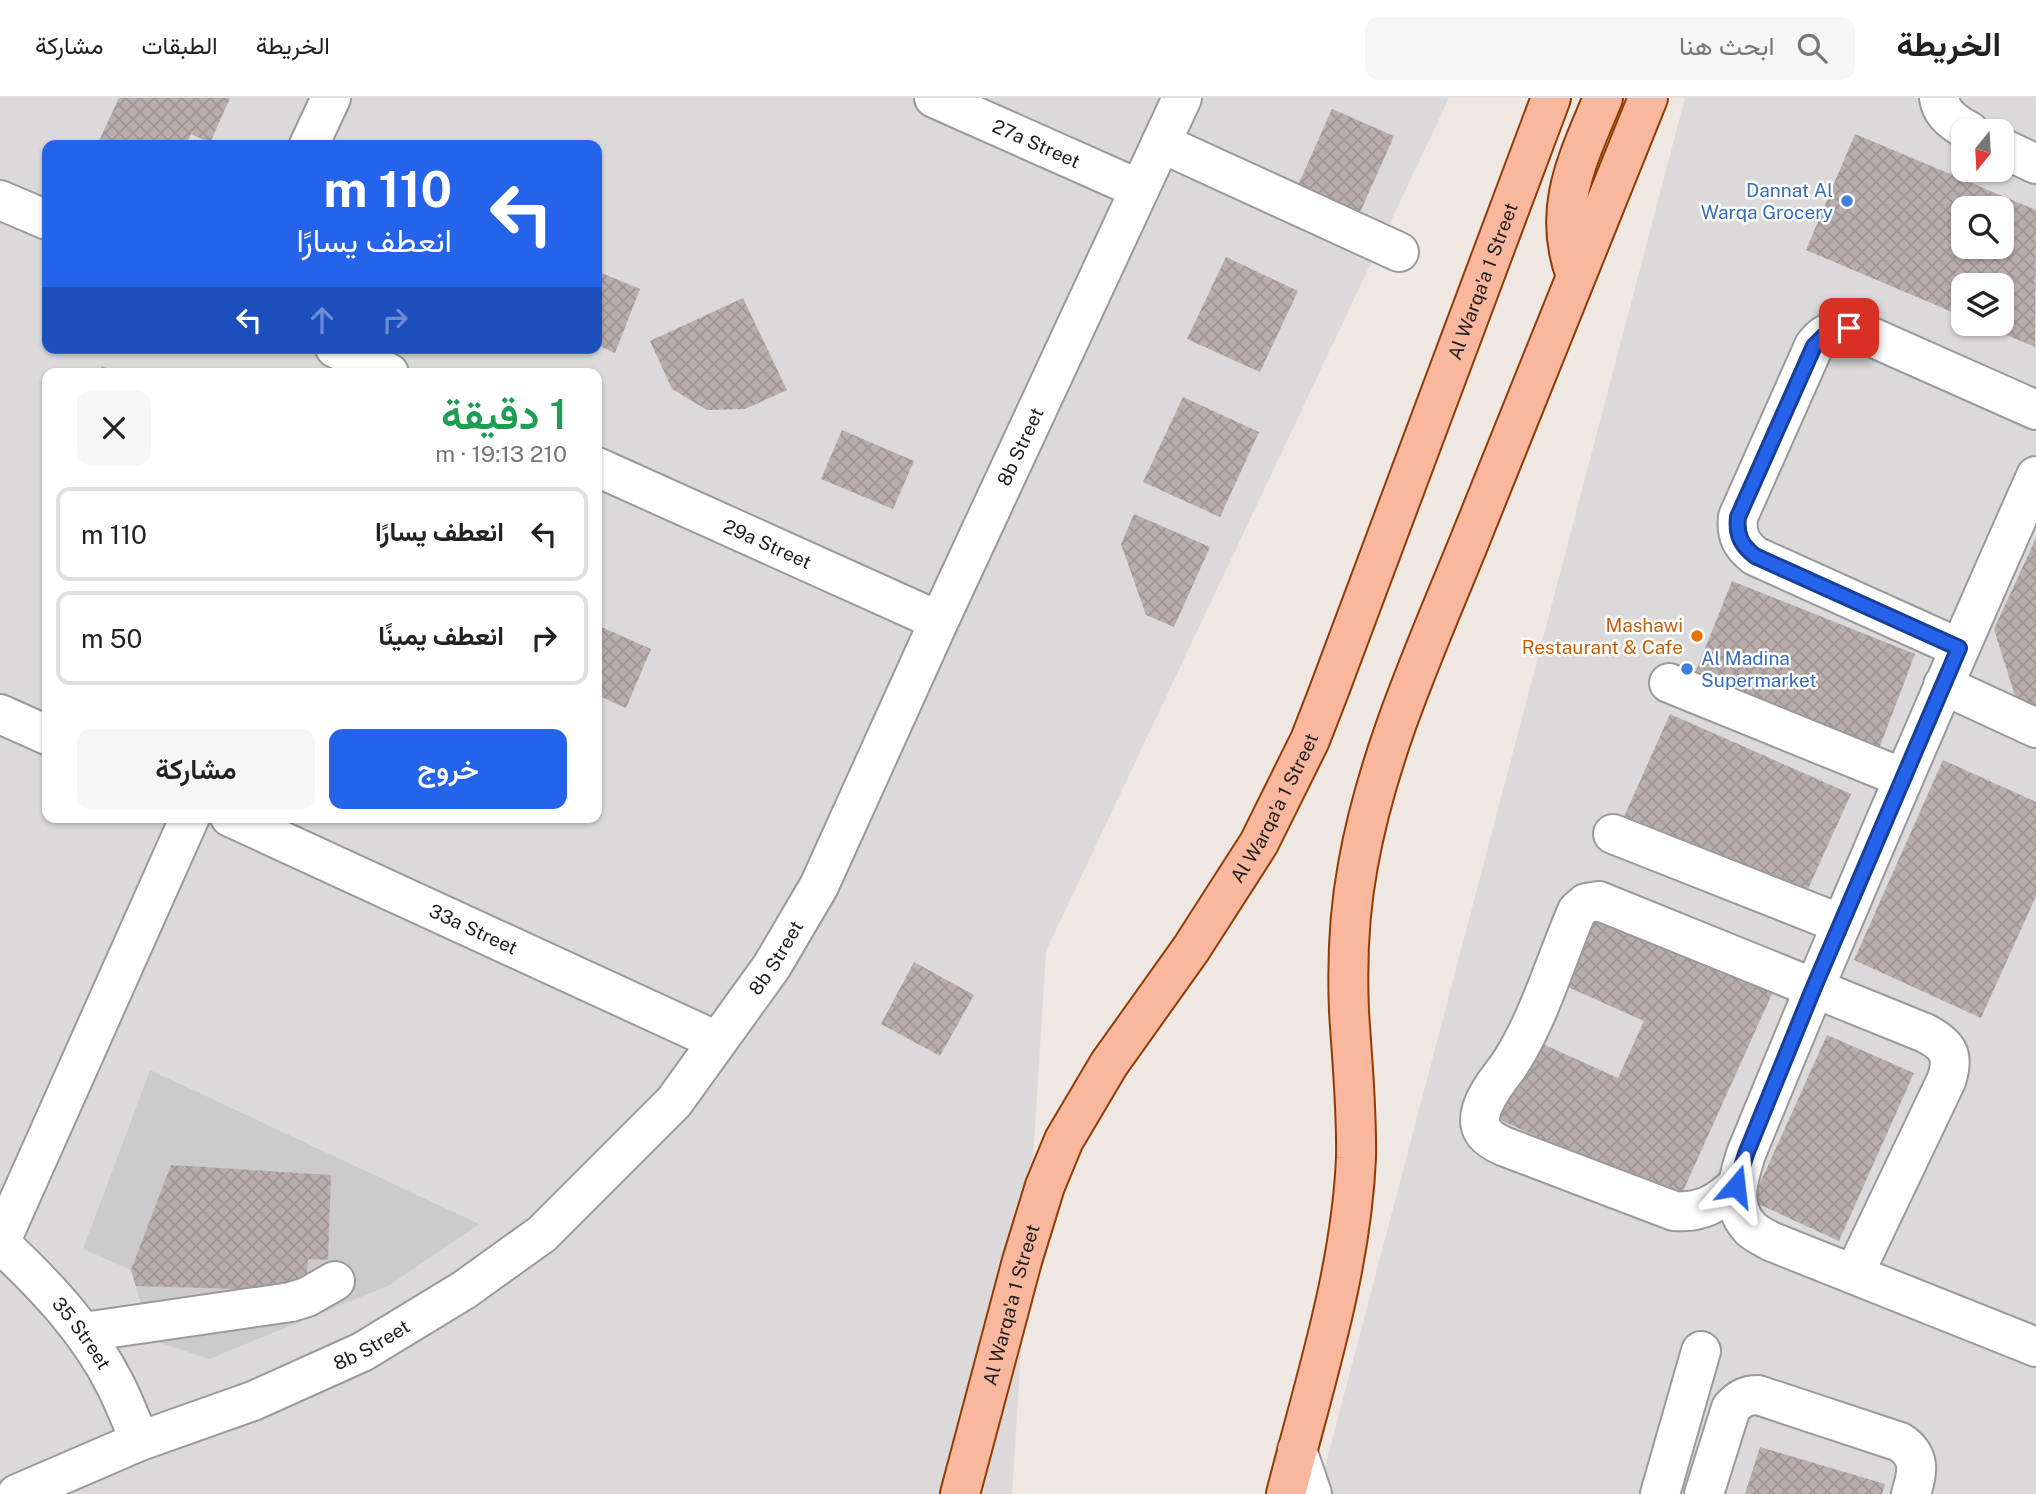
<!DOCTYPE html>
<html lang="ar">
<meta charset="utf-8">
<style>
:root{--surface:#fff;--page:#f6f6f6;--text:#222;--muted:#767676;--line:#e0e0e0;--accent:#2563eb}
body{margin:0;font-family:"Public Sans",Vazirmatn,sans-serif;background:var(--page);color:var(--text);direction:rtl;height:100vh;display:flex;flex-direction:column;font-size:26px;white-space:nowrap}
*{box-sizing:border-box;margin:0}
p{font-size:23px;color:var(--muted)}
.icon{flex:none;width:38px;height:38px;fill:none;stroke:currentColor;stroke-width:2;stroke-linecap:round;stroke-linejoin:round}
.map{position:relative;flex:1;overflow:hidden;direction:ltr}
.drawer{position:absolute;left:42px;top:270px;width:560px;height:455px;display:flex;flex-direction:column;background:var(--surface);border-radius:14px;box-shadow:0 2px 5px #0004;direction:rtl}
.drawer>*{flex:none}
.hud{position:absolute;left:42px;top:42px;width:560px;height:214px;border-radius:14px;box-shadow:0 2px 5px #0004;direction:rtl;background:#2563eb;color:#fff;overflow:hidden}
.needle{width:46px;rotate:198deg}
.fabs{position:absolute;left:1951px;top:21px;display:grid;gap:14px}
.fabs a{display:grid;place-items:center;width:63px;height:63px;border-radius:14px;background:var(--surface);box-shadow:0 2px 5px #0004;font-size:35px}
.pin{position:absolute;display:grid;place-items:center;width:60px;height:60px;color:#fff;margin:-30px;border-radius:14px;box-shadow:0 4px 10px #0006}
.me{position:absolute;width:77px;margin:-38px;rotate:17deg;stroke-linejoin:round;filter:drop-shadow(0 0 5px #0008)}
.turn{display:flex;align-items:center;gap:24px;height:147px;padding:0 35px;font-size:32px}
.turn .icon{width:91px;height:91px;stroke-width:2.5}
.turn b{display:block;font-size:49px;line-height:60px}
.lanes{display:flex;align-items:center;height:66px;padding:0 35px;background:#0003;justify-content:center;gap:35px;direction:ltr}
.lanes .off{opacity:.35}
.round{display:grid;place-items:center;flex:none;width:74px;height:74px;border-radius:14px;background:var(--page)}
.headline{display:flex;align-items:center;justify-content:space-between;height:119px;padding:0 35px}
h1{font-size:42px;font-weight:600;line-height:52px;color:#1e9e55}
.button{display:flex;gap:14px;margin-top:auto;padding:14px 35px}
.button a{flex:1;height:80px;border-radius:14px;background:var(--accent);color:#fff;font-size:28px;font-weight:600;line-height:80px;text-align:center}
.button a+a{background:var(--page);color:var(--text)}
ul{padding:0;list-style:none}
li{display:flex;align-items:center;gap:21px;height:94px;margin:0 14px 10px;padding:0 21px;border:4px solid var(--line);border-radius:14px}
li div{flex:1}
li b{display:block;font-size:26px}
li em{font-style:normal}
header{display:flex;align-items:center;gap:42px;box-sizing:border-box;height:98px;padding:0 35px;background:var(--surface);border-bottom:2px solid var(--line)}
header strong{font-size:33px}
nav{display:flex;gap:38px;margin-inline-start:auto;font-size:24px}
.search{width:490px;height:63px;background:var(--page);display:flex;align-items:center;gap:18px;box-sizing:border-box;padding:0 24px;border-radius:14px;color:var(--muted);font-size:26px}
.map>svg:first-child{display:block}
</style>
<header>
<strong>الخريطة</strong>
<div class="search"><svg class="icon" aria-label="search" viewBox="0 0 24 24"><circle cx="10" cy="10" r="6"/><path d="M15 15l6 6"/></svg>ابحث هنا</div>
<nav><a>الخريطة</a><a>الطبقات</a><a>مشاركة</a></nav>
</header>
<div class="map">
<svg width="2036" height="1396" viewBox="0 0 2036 1396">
<defs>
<pattern id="building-cross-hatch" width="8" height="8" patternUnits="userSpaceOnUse" patternTransform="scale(1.75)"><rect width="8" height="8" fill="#baaeac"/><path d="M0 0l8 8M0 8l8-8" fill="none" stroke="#9f9594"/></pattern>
</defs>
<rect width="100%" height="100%" fill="#eee7e2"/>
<g fill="#dbd9da" fill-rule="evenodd">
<path d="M0,0H1449L1046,853L1012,1396H0ZM47,47H597V250H47ZM47,275H597V719H47Z"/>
<path d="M1685,0H2036V1396H1318ZM1964,33H2002V72H1964ZM1964,110H2002V149H1964ZM1964,187H2002V226H1964Z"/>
</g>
<path fill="#cbcbcb" d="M150,972L479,1126L390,1187L209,1261L152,1242L131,1172L83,1151Z"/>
<g fill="url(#building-cross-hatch)" fill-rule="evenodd">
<path d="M119,0H230L210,45L191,36L187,45L180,47H97Z"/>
<path d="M1332,11L1394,38L1353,130L1291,103Z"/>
<path d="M1855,36L2036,112L2035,249L1980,226H2002V187H1964V219L1806,152ZM1964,110H2002V149H1964Z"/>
<path d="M1226,159L1298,193L1260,274L1187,241Z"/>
<path d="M597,173L640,191L615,255L597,247Z"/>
<path d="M743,200L787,292L745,311L707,312L672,291L650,243Z"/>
<path d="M102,268L119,275H99Z"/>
<path d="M1183,299L1259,334L1220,419L1143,384Z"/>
<path d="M842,332L914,363L893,411L821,381Z"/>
<path d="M1134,416L1210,449L1174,529L1146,517L1121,446Z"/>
<path d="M2036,440V608L2015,598L1994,531Z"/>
<path d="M1732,483L1915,556L1877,656L1692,583Z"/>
<path d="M597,527L651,551L626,610L597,597Z"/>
<path d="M1670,616L1851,696L1803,802L1623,721Z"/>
<path d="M1943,662L2036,704V798L1981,920L1854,862Z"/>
<path d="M1595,806L1776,887L1679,1102L1498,1021L1534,942L1618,980L1644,923L1559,885Z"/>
<path d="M914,864L974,897L940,958L881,926Z"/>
<path d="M1827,937L1914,975L1839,1143L1752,1103Z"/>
<path d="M171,1067L331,1077L328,1162L308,1161L306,1193L136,1188L131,1172Z"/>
<path d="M1760,1349L1885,1386L1882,1396H1745Z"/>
</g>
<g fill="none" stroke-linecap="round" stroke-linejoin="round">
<defs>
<g id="minor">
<path id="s1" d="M934,0L1139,91"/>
<path d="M1939,0C1941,16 1955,26 1969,33"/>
<path d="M1161,45L1399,154"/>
<path d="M309,47L331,0"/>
<path d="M2002,50L2036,66"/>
<path d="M0,102L47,122"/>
<path d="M335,250L389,275"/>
<path id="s2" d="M597,369L939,523"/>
<path d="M2036,378C1936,603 1839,828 1746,1056C1738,1081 1729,1109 1751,1131C1756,1136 1764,1139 1770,1143L2036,1249"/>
<path d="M1959,550L1755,458C1741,447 1736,437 1738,419L1814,248C1826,232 1839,228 1858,233L2036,312"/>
<path d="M1669,585L1903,680"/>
<path d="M1943,587L2036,630"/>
<path d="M0,616L47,637"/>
<path id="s3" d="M230,719L717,943"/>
<path d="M1613,736L1841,826"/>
<path d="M1736,1088C1717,1106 1701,1115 1674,1113L1503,1048C1492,1043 1480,1036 1480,1022C1480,1004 1497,983 1507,970C1537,927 1556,861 1577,813L1586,805L1599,803L1925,935C1948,947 1955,957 1946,983L1854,1176"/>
<path d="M0,1145L190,719"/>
<path id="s4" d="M0,1145C45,1187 88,1232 116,1288C125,1306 132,1325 140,1343"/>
<path d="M84,1234L291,1204L307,1199L335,1183"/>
<path d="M1297,1352L1312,1396"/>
<path id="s5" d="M17,1396L140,1343L253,1303L362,1254L464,1192L542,1136L674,1004L772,868L819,788L939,523L1182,0"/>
<path d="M1660,1396L1701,1253"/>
<path d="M1704,1396L1731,1310C1739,1301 1746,1297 1758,1297L1900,1344C1921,1358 1918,1374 1911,1396"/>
</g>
<g id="major">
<path d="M1576,178C1551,111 1578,61 1603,0"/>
<path id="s6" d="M960,1396L1022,1163L1045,1088L1064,1042L1109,966L1191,851L1259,745L1310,642L1329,593L1551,0"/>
<path d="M1286,1396C1314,1286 1351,1174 1356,1060C1357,1010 1352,962 1349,913C1347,865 1349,815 1358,767C1378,654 1427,548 1470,442C1529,295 1589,147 1648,0"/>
</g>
</defs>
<use href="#minor" stroke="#9a9a9a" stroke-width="42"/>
<use href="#major" stroke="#903c05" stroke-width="42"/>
<use href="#minor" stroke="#fff" stroke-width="38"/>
<use href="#major" stroke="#f9b79d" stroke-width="38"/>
</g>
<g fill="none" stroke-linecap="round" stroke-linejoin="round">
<defs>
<path id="route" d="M1736,1088L1746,1056L1814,889L1959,550L1755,458C1741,447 1736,437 1738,419L1814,248L1829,233L1849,230"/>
</defs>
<use href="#route" stroke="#184099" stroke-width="18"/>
<use href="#route" stroke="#2563eb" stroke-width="12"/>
</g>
<g fill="#3f7fe0" stroke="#fff" stroke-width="2.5">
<circle cx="1847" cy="103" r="7"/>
<circle cx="1687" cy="571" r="7"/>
</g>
<circle fill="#e8710a" stroke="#fff" stroke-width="2.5" cx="1697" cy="538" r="7"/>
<g text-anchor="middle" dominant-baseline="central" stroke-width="5" stroke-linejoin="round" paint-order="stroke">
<g font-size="19" fill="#1d1d1d" stroke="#fff">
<text stroke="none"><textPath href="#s1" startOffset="112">27a Street</textPath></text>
<text stroke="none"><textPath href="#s6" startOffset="1330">Al Warqa'a 1 Street</textPath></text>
<text stroke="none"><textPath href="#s5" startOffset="1519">8b Street</textPath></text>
<text stroke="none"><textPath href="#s2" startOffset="187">29a Street</textPath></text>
<text stroke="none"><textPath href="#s6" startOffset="763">Al Warqa'a 1 Street</textPath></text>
<text stroke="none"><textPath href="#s3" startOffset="268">33a Street</textPath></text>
<text stroke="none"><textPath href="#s5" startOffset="952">8b Street</textPath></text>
<text stroke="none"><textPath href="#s6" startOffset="196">Al Warqa'a 1 Street</textPath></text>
<text stroke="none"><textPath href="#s4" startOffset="122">35 Street</textPath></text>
<text stroke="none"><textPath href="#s5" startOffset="385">8b Street</textPath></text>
</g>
<g font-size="19" fill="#366cbe" stroke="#fff" text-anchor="end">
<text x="1833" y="92">Dannat Al<tspan x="1833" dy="22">Warqa Grocery</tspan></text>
<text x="1701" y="560" text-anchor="start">Al Madina<tspan x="1701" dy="22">Supermarket</tspan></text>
</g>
<g font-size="19" fill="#c56008" stroke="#fff" text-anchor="end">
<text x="1683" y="527">Mashawi<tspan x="1683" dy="22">Restaurant &amp; Cafe</tspan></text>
</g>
</g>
</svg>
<div class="fabs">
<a><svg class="needle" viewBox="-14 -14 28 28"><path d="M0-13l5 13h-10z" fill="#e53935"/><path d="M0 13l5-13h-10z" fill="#767676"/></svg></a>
<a><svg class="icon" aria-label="search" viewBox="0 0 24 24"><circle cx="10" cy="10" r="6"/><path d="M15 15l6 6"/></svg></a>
<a><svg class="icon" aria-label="layers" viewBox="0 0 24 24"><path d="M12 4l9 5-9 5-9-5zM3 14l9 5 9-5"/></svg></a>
</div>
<div class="pin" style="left:1849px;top:230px;background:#d93025"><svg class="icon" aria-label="arrive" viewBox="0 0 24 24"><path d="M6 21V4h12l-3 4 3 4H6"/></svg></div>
<svg class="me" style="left:1736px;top:1088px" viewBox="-20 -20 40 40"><path d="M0-17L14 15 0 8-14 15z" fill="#2563eb" stroke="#fff" stroke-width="4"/></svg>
<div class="hud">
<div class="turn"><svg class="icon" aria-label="left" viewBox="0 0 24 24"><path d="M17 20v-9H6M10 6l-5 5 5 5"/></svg><div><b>110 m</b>انعطف يسارًا</div></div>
<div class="lanes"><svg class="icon" aria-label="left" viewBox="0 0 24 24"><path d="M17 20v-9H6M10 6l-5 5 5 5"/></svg><svg class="icon off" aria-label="ahead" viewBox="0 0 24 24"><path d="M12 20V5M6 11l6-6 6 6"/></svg><svg class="icon off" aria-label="right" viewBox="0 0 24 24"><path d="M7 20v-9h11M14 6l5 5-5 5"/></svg></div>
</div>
<section class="drawer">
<div class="headline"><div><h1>1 دقيقة</h1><p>210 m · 19:13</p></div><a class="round"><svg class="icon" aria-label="close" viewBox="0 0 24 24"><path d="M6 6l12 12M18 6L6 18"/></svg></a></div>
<ul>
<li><svg class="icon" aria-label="left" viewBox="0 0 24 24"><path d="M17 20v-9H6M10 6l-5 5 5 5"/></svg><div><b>انعطف يسارًا</b></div><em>110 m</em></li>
<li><svg class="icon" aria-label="right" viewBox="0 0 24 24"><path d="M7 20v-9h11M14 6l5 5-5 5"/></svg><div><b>انعطف يمينًا</b></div><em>50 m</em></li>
</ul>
<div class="button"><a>خروج</a><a>مشاركة</a></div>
</section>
</div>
